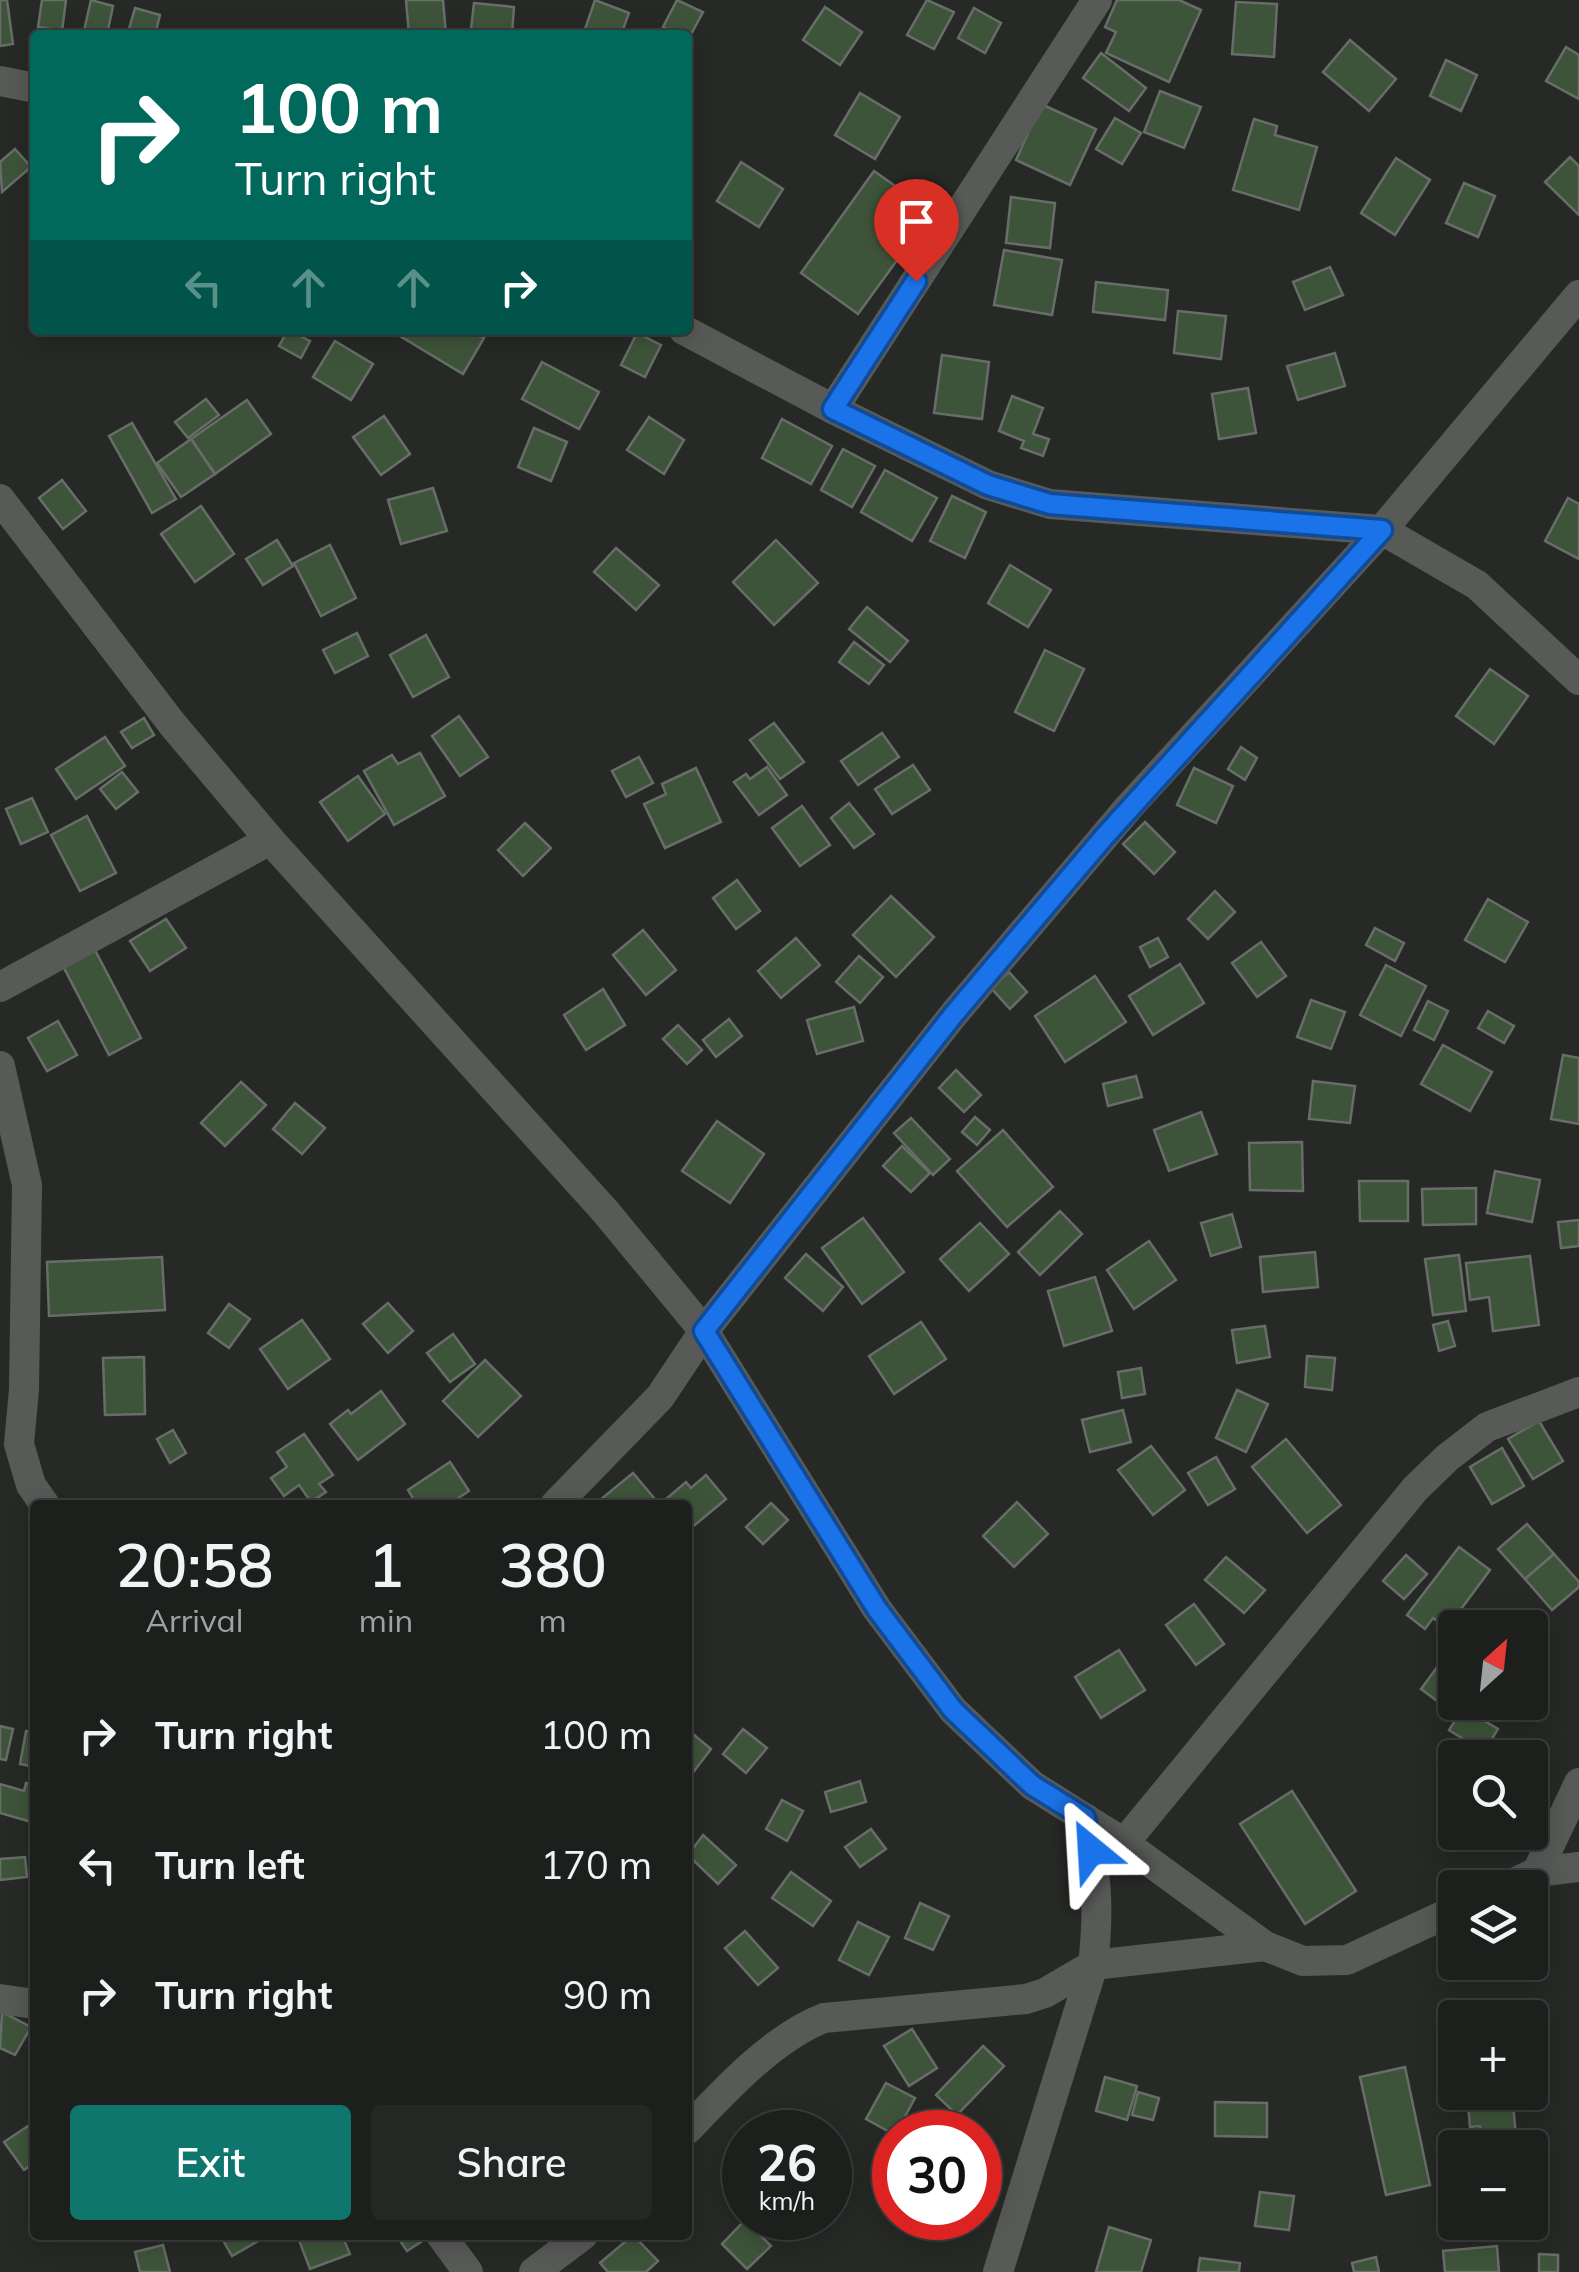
<!DOCTYPE html>
<meta charset="utf-8">
<style>
:root{--surface:#1c1f1c;--page:#252725;--text:#f1f3f6;--muted:#a0a2a3;--line:#3a3d3b;--accent:#0f766e}
body{margin:0;font-family:Mulish,sans-serif;background:var(--page);color:var(--text);height:100vh;display:flex;flex-direction:column;font-size:38px;white-space:nowrap}
*{box-sizing:border-box;margin:0}
p{font-size:32px;color:var(--muted)}
.icon{flex:none;width:55px;height:55px;fill:none;stroke:currentColor;stroke-width:2;stroke-linecap:round;stroke-linejoin:round}
.map{position:relative;flex:1;overflow:hidden}
.side{position:absolute;left:30px;top:1500px;width:662px;height:740px;display:flex;flex-direction:column;background:var(--surface);border-radius:10px;box-shadow:0 5px 25px #0003,0 0 0 2px var(--line)}
.side>*{flex:none}
.top-card{position:absolute;left:30px;top:30px;width:662px;height:305px;border-radius:10px;box-shadow:0 5px 25px #0003,0 0 0 2px var(--line);background:#00695c;color:#fff;overflow:hidden}
.needle{width:65px;rotate:27deg}
.tools{position:absolute;left:1438px;top:1610px;display:grid;gap:20px}
.tools a{display:grid;place-items:center;width:110px;height:110px;border-radius:10px;background:var(--surface);box-shadow:0 5px 25px #0003,0 0 0 2px var(--line);font-size:50px}
.speed{position:absolute;left:722px;top:2110px;display:flex;gap:20px;font-size:50px;font-weight:700;text-align:center}
.speed>*{display:grid;place-content:center;width:130px;height:130px;border-radius:50%;background:var(--surface);box-shadow:0 5px 25px #0003,0 0 0 2px var(--line);line-height:1}
.speed small{font-size:25px;font-weight:400}
.speed .limit{border:15px solid #d22;background:#fff;color:#111}
.pin{position:absolute;display:grid;place-items:center;width:85px;height:85px;color:#fff;margin:-102px -42px;border-radius:50% 50% 50% 0;rotate:-45deg;box-shadow:0 0 10px #0007}
.pin .icon{rotate:45deg}
.me{position:absolute;width:110px;margin:-55px;rotate:333deg;stroke-linejoin:round;filter:drop-shadow(0 0 8px #0008)}
.turn{display:flex;align-items:center;gap:35px;height:210px;padding:0 40px;font-size:45px}
.turn .icon{width:130px;height:130px;stroke-width:2.5}
.turn b{display:block;font-size:70px;line-height:85px}
.lanes{display:flex;align-items:center;height:95px;padding:0 40px;background:#0003;justify-content:center;gap:50px;direction:ltr}
.lanes .off{opacity:.35}
.eta{display:flex;justify-content:space-evenly;align-items:center;height:170px;text-align:center}
.eta b{font-size:60px;font-weight:600;line-height:70px}
.primary-button{display:flex;gap:20px;margin-top:auto;padding:20px 40px}
.primary-button a{flex:1;height:115px;border-radius:10px;background:var(--accent);color:#fff;font-size:40px;font-weight:600;line-height:115px;text-align:center}
.primary-button a+a{background:var(--page);color:var(--text)}
ul{padding:0;list-style:none}
li{display:flex;align-items:center;gap:30px;height:130px;padding:0 40px}
li div{flex:1}
li b{display:block;font-size:38px}
li em{font-style:normal}
.map>svg:first-child{display:block}
</style>
<div class="map">
<svg width="1579" height="2272" viewBox="0 0 1579 2272">
<rect width="100%" height="100%" fill="#262925"/>
<g fill="#3e543a" stroke="#696d69" stroke-width="2.5">
<path d="M0,0H7L13,44L0,46Z"/>
<path d="M42,0H66L62,31L38,27Z"/>
<path d="M91,0L113,6L107,35H83Z"/>
<path d="M406,0H443L446,34L409,35Z"/>
<path d="M595,0L629,13L621,35H583Z"/>
<path d="M677,0L703,12L688,40V35H679L663,27Z"/>
<path d="M927,0L954,12L934,49L907,35Z"/>
<path d="M1117,0H1179L1201,10L1169,82L1106,53L1116,32L1105,27Z"/>
<path d="M1236,2L1277,4L1274,57L1232,54Z"/>
<path d="M474,3L514,7L512,34L471,29Z"/>
<path d="M825,7L862,32L840,65L803,40Z"/>
<path d="M135,8L160,15L155,35L129,29Z"/>
<path d="M974,8L1001,23L985,53L958,38Z"/>
<path d="M1350,40L1396,79L1369,111L1323,72Z"/>
<path d="M1566,47L1579,55V99L1546,81Z"/>
<path d="M1101,53L1146,88L1129,111L1083,78Z"/>
<path d="M1446,60L1477,75L1461,111L1430,96Z"/>
<path d="M1160,91L1201,107L1184,148L1144,132Z"/>
<path d="M860,93L900,117L875,159L835,135Z"/>
<path d="M1041,104L1096,129L1070,185L1016,160Z"/>
<path d="M1115,118L1141,133L1122,164L1096,149Z"/>
<path d="M1254,119L1277,126L1275,135L1317,147L1299,210L1233,190Z"/>
<path d="M15,149L31,167L2,192L0,162Z"/>
<path d="M1570,157L1579,166V215L1545,182Z"/>
<path d="M1396,158L1430,180L1395,235L1361,213Z"/>
<path d="M741,162L783,189L759,227L717,201Z"/>
<path d="M874,171L932,212L858,314L801,273Z"/>
<path d="M1464,183L1495,196L1478,237L1446,223Z"/>
<path d="M1011,197L1055,203L1050,248L1006,243Z"/>
<path d="M1004,250L1062,260L1052,315L994,305Z"/>
<path d="M1330,267L1343,295L1305,310L1293,282Z"/>
<path d="M1096,282L1168,290L1165,320L1093,312Z"/>
<path d="M1178,311L1226,316L1221,359L1174,353Z"/>
<path d="M288,330L310,341L301,358L279,346Z"/>
<path d="M404,330H470L484,338L463,374L400,336Z"/>
<path d="M637,333L661,345L645,377L621,365Z"/>
<path d="M335,341L373,364L351,400L313,377Z"/>
<path d="M1335,353L1345,386L1298,400L1287,366Z"/>
<path d="M942,355L989,362L982,419L934,413Z"/>
<path d="M542,362L599,392L579,429L522,399Z"/>
<path d="M1248,388L1256,433L1219,439L1212,394Z"/>
<path d="M1012,396L1043,408L1033,434L1049,439L1043,456L1021,448L1024,441L999,431Z"/>
<path d="M206,399L219,415L188,438L175,422Z"/>
<path d="M247,400L271,434L215,474L191,439Z"/>
<path d="M384,416L410,454L381,475L353,437Z"/>
<path d="M649,417L684,440L664,474L627,450Z"/>
<path d="M782,419L832,446L811,484L762,458Z"/>
<path d="M132,423L176,499L152,513L109,436Z"/>
<path d="M534,428L567,442L551,481L518,467Z"/>
<path d="M191,439L215,474L181,497L157,463Z"/>
<path d="M843,449L875,466L852,507L821,490Z"/>
<path d="M885,470L937,498L912,541L861,512Z"/>
<path d="M62,480L86,511L63,529L39,498Z"/>
<path d="M433,488L447,531L401,544L388,500Z"/>
<path d="M952,496L986,512L965,558L930,541Z"/>
<path d="M1568,498L1579,504V559L1545,541Z"/>
<path d="M201,506L234,554L195,582L161,534Z"/>
<path d="M277,540L293,566L263,585L246,559Z"/>
<path d="M776,540L818,583L774,625L733,582Z"/>
<path d="M330,545L356,598L321,616L294,563Z"/>
<path d="M616,548L659,585L636,610L594,572Z"/>
<path d="M1010,565L1051,590L1028,627L988,603Z"/>
<path d="M867,607L908,641L890,662L849,629Z"/>
<path d="M357,633L368,656L335,673L323,650Z"/>
<path d="M426,635L449,677L413,697L390,655Z"/>
<path d="M854,642L884,665L869,684L839,662Z"/>
<path d="M1045,650L1084,669L1054,731L1015,712Z"/>
<path d="M1490,669L1528,696L1494,744L1456,716Z"/>
<path d="M459,716L488,757L460,776L432,736Z"/>
<path d="M144,718L154,735L132,748L121,732Z"/>
<path d="M774,723L804,762L780,779L750,740Z"/>
<path d="M882,733L899,757L858,785L841,761Z"/>
<path d="M105,737L125,766L76,799L56,769Z"/>
<path d="M1241,747L1257,758L1245,780L1228,769Z"/>
<path d="M420,753L445,796L394,825L364,771L392,755L398,764Z"/>
<path d="M639,757L653,783L626,797L612,771Z"/>
<path d="M913,765L930,790L892,814L875,789Z"/>
<path d="M767,767L787,795L759,815L734,782L746,774L750,779Z"/>
<path d="M696,768L721,822L665,848L644,804L666,794L662,784Z"/>
<path d="M1194,768L1233,786L1216,823L1177,805Z"/>
<path d="M122,772L138,792L116,809L100,789Z"/>
<path d="M358,776L385,814L348,841L320,802Z"/>
<path d="M32,798L48,832L21,844L6,809Z"/>
<path d="M849,803L874,834L854,848L831,818Z"/>
<path d="M802,806L830,845L800,866L772,828Z"/>
<path d="M87,816L116,873L80,891L51,835Z"/>
<path d="M1145,822L1175,852L1154,874L1123,844Z"/>
<path d="M525,823L551,848L523,876L498,850Z"/>
<path d="M737,880L760,911L736,929L713,898Z"/>
<path d="M1215,891L1235,912L1208,939L1188,919Z"/>
<path d="M891,896L934,937L896,977L853,935Z"/>
<path d="M1488,899L1528,922L1505,962L1465,940Z"/>
<path d="M166,919L186,948L150,971L130,941Z"/>
<path d="M1375,928L1404,943L1395,961L1366,945Z"/>
<path d="M643,930L676,970L646,995L613,955Z"/>
<path d="M796,938L820,965L781,998L758,971Z"/>
<path d="M1158,938L1168,957L1150,967L1140,947Z"/>
<path d="M1261,942L1286,976L1257,997L1232,963Z"/>
<path d="M95,950L141,1038L109,1055L63,966Z"/>
<path d="M859,956L883,977L860,1003L836,982Z"/>
<path d="M1180,964L1204,1003L1153,1035L1129,996Z"/>
<path d="M1386,965L1426,986L1401,1036L1360,1015Z"/>
<path d="M1009,972L1027,992L1010,1009L991,988Z"/>
<path d="M1095,976L1126,1022L1065,1062L1035,1016Z"/>
<path d="M603,989L625,1025L586,1050L564,1015Z"/>
<path d="M1311,1000L1345,1012L1331,1049L1297,1037Z"/>
<path d="M1428,1001L1448,1011L1434,1040L1414,1030Z"/>
<path d="M854,1007L863,1041L817,1054L807,1020Z"/>
<path d="M1488,1011L1514,1026L1504,1043L1478,1028Z"/>
<path d="M729,1019L742,1036L716,1057L703,1040Z"/>
<path d="M58,1021L77,1055L47,1071L28,1038Z"/>
<path d="M678,1025L702,1050L687,1064L663,1039Z"/>
<path d="M1443,1045L1492,1072L1470,1111L1421,1084Z"/>
<path d="M1563,1055L1579,1058V1124L1551,1119Z"/>
<path d="M956,1070L981,1095L964,1112L939,1088Z"/>
<path d="M1136,1076L1142,1097L1108,1106L1103,1084Z"/>
<path d="M1313,1081L1355,1086L1350,1123L1309,1119Z"/>
<path d="M241,1082L266,1105L225,1146L201,1123Z"/>
<path d="M295,1103L325,1128L302,1154L273,1129Z"/>
<path d="M1201,1112L1217,1154L1169,1171L1154,1130Z"/>
<path d="M975,1117L990,1130L977,1145L962,1132Z"/>
<path d="M911,1118L950,1159L933,1175L894,1133Z"/>
<path d="M717,1121L764,1154L730,1203L682,1171Z"/>
<path d="M1003,1130L1053,1187L1007,1227L957,1171Z"/>
<path d="M1302,1142L1303,1191L1250,1190L1249,1143Z"/>
<path d="M902,1146L930,1173L911,1192L883,1166Z"/>
<path d="M1495,1171L1540,1180L1532,1222L1487,1213Z"/>
<path d="M1359,1181H1408V1221H1360Z"/>
<path d="M1476,1188V1224L1423,1225L1422,1189Z"/>
<path d="M1060,1211L1082,1234L1040,1275L1018,1252Z"/>
<path d="M1232,1214L1241,1247L1211,1256L1201,1223Z"/>
<path d="M863,1218L904,1272L862,1304L822,1248Z"/>
<path d="M1579,1220V1246L1561,1248L1558,1222Z"/>
<path d="M980,1223L1009,1254L969,1291L940,1259Z"/>
<path d="M1149,1241L1176,1280L1134,1309L1107,1270Z"/>
<path d="M1315,1252L1318,1287L1263,1292L1260,1257Z"/>
<path d="M806,1254L843,1287L823,1311L785,1278Z"/>
<path d="M1459,1255L1466,1311L1433,1315L1425,1259Z"/>
<path d="M1530,1256L1539,1325L1493,1331L1489,1297L1470,1300L1466,1263Z"/>
<path d="M162,1257L165,1310L49,1316L47,1262Z"/>
<path d="M1095,1277L1112,1331L1064,1346L1048,1291Z"/>
<path d="M388,1303L413,1331L388,1353L363,1324Z"/>
<path d="M229,1304L250,1319L229,1348L208,1333Z"/>
<path d="M302,1320L330,1359L288,1389L260,1349Z"/>
<path d="M1448,1321L1455,1346L1439,1351L1433,1325Z"/>
<path d="M921,1322L946,1359L894,1394L869,1356Z"/>
<path d="M1265,1326L1270,1357L1237,1363L1232,1330Z"/>
<path d="M453,1334L475,1364L450,1382L427,1353Z"/>
<path d="M1307,1356L1335,1358L1332,1390L1305,1387Z"/>
<path d="M144,1357L145,1414L105,1415L103,1358Z"/>
<path d="M485,1360L521,1396L478,1437L443,1401Z"/>
<path d="M1141,1368L1145,1394L1122,1398L1118,1372Z"/>
<path d="M1237,1390L1268,1404L1246,1452L1216,1438Z"/>
<path d="M381,1391L405,1424L358,1460L330,1424L348,1410L351,1414Z"/>
<path d="M1123,1410L1131,1442L1090,1452L1082,1420Z"/>
<path d="M1539,1421L1563,1461L1533,1479L1508,1439Z"/>
<path d="M173,1430L186,1453L170,1463L157,1439Z"/>
<path d="M304,1434L333,1475L319,1484L326,1492L311,1502L299,1485L284,1496L271,1478L287,1467L277,1452Z"/>
<path d="M1286,1439L1341,1505L1307,1533L1252,1467Z"/>
<path d="M1151,1446L1185,1490L1153,1515L1118,1470Z"/>
<path d="M1502,1448L1524,1486L1492,1504L1470,1467Z"/>
<path d="M1216,1457L1235,1489L1208,1505L1188,1473Z"/>
<path d="M450,1462L469,1491L448,1505H417L408,1490Z"/>
<path d="M633,1473L660,1505H596L595,1504Z"/>
<path d="M706,1475L726,1499L690,1529L688,1505H669L665,1500L686,1482L691,1488Z"/>
<path d="M1017,1502L1048,1534L1014,1567L983,1536Z"/>
<path d="M771,1503L788,1520L763,1544L746,1527Z"/>
<path d="M1527,1524L1554,1554L1525,1579L1498,1549Z"/>
<path d="M1459,1547L1490,1570L1447,1628L1433,1618L1425,1629L1407,1615Z"/>
<path d="M1554,1554L1579,1582V1587L1552,1610L1525,1579Z"/>
<path d="M1406,1555L1427,1574L1404,1599L1383,1581Z"/>
<path d="M1226,1557L1265,1590L1244,1613L1205,1580Z"/>
<path d="M1194,1604L1224,1644L1196,1665L1166,1625Z"/>
<path d="M1119,1650L1145,1690L1101,1718L1075,1677Z"/>
<path d="M1438,1666L1455,1678V1693L1445,1707L1421,1689Z"/>
<path d="M1463,1708L1498,1729L1484,1752L1449,1730Z"/>
<path d="M0,1726L13,1729L6,1760L0,1759Z"/>
<path d="M743,1729L767,1748L746,1773L723,1754Z"/>
<path d="M688,1730L711,1749L688,1779Z"/>
<path d="M26,1731L35,1732V1767L20,1764Z"/>
<path d="M860,1781L866,1802L831,1812L825,1792Z"/>
<path d="M26,1783L35,1785V1823L0,1813V1784L24,1791Z"/>
<path d="M1292,1791L1356,1891L1305,1924L1240,1824Z"/>
<path d="M782,1800L803,1811L787,1841L766,1829Z"/>
<path d="M871,1829L886,1849L860,1867L845,1847Z"/>
<path d="M703,1835L736,1865L718,1884L688,1855Z"/>
<path d="M25,1857L27,1877L0,1880V1859Z"/>
<path d="M791,1872L831,1901L813,1926L772,1898Z"/>
<path d="M920,1903L949,1916L933,1950L905,1938Z"/>
<path d="M858,1922L889,1937L869,1975L839,1960Z"/>
<path d="M745,1931L778,1968L758,1985L725,1948Z"/>
<path d="M2,2012L31,2027L15,2055L0,2048Z"/>
<path d="M912,2029L937,2068L909,2086L884,2046Z"/>
<path d="M983,2046L1004,2066L957,2115L936,2095Z"/>
<path d="M1405,2067L1430,2185L1386,2195L1360,2077Z"/>
<path d="M1105,2077L1137,2086L1127,2120L1096,2111Z"/>
<path d="M886,2083L915,2098L895,2135L866,2119Z"/>
<path d="M1138,2092L1159,2098L1153,2120L1132,2115Z"/>
<path d="M1467,2092H1512L1517,2148H1482L1480,2126L1470,2127Z"/>
<path d="M1215,2102L1267,2103V2137L1215,2136Z"/>
<path d="M946,2117L965,2127L963,2132H939Z"/>
<path d="M28,2126L35,2136V2162L24,2170L4,2142Z"/>
<path d="M830,2145L851,2164L831,2187L830,2186Z"/>
<path d="M1455,2166V2200H1442L1440,2167Z"/>
<path d="M1260,2192L1294,2196L1289,2230L1255,2226Z"/>
<path d="M745,2220L771,2246L747,2269L722,2244Z"/>
<path d="M1109,2227L1151,2240L1141,2272H1096Z"/>
<path d="M220,2235H257L260,2240L232,2256Z"/>
<path d="M297,2235H342L350,2254L310,2269Z"/>
<path d="M396,2235H429L430,2236L407,2251Z"/>
<path d="M633,2235L658,2261L646,2272H608L600,2263Z"/>
<path d="M163,2245L170,2272H140L135,2252Z"/>
<path d="M1497,2246L1499,2272H1445L1443,2251Z"/>
<path d="M1539,2254L1558,2255V2272H1539Z"/>
<path d="M1376,2257L1379,2272H1354L1352,2263Z"/>
<path d="M1200,2258L1240,2263L1239,2272H1198Z"/>
</g>
<g fill="none" stroke-linecap="round" stroke-linejoin="round">
<g stroke="#585a58" stroke-width="30">
<path d="M0,81L35,88"/>
<path d="M684,330L833,409L988,485L1050,504L1382,530L1477,585L1579,680"/>
<path d="M833,409L1097,0"/>
<path d="M0,499L173,725L270,840L605,1211L704,1331L877,1609L953,1710L1032,1785L1124,1843L1265,1946L1303,1961L1347,1960L1455,1910"/>
<path d="M0,987L270,840"/>
<path d="M0,1066L27,1185L24,1390L19,1444L31,1485L45,1505"/>
<path d="M555,1505L660,1397L704,1331L954,1014L1129,807L1382,530L1579,295"/>
<path d="M1124,1843L1415,1489L1447,1458L1487,1427L1579,1392"/>
<path d="M1537,1872L1579,1783"/>
<path d="M1503,1888L1537,1872L1579,1867"/>
<path d="M0,1999L35,2004"/>
<path d="M688,2129C725,2090 774,2037 824,2018L1026,1999L1045,1993L1093,1965L1265,1946"/>
<path d="M441,2235L468,2272"/>
<path d="M534,2272L583,2235"/>
<path d="M998,2272L1093,1965C1100,1905 1096,1876 1085,1818"/>
</g>
</g>
<g fill="none" stroke-linecap="round" stroke-linejoin="round">
<defs>
<path id="route" d="M916,281L833,409L988,485L1050,504L1382,530L1104,837L954,1014L704,1331L877,1609L953,1710L1032,1785L1085,1818L1091,1850"/>
</defs>
<use href="#route" stroke="#114b97" stroke-width="25"/>
<use href="#route" stroke="#1a73e8" stroke-width="18"/>
</g>
</svg>
<div class="tools">
<a><svg class="needle" viewBox="-14 -14 28 28"><path d="M0-13l5 13h-10z" fill="#e53935"/><path d="M0 13l5-13h-10z" fill="#a0a2a3"/></svg></a>
<a><svg class="icon" aria-label="search" viewBox="0 0 24 24"><circle cx="10" cy="10" r="6"/><path d="M15 15l6 6"/></svg></a>
<a><svg class="icon" aria-label="layers" viewBox="0 0 24 24"><path d="M12 4l9 5-9 5-9-5zM3 14l9 5 9-5"/></svg></a>
<a>+</a>
<a>−</a>
</div>
<div class="speed"><div>26<small>km/h</small></div><div class="limit">30</div></div>
<div class="pin" style="left:916px;top:281px;background:#d93025"><svg class="icon" aria-label="arrive" viewBox="0 0 24 24"><path d="M6 21V4h12l-3 4 3 4H6"/></svg></div>
<svg class="me" style="left:1091px;top:1850px" viewBox="-20 -20 40 40"><path d="M0-17L14 15 0 8-14 15z" fill="#1a73e8" stroke="#fff" stroke-width="4"/></svg>
<div class="top-card">
<div class="turn"><svg class="icon" aria-label="right" viewBox="0 0 24 24"><path d="M7 20v-9h11M14 6l5 5-5 5"/></svg><div><b>100 m</b>Turn right</div></div>
<div class="lanes"><svg class="icon off" aria-label="left" viewBox="0 0 24 24"><path d="M17 20v-9H6M10 6l-5 5 5 5"/></svg><svg class="icon off" aria-label="ahead" viewBox="0 0 24 24"><path d="M12 20V5M6 11l6-6 6 6"/></svg><svg class="icon off" aria-label="ahead" viewBox="0 0 24 24"><path d="M12 20V5M6 11l6-6 6 6"/></svg><svg class="icon" aria-label="right" viewBox="0 0 24 24"><path d="M7 20v-9h11M14 6l5 5-5 5"/></svg></div>
</div>
<section class="side">
<div class="eta">
<div><b>20:58</b><p>Arrival</p></div>
<div><b>1</b><p>min</p></div>
<div><b>380</b><p>m</p></div>
</div>
<ul>
<li><svg class="icon" aria-label="right" viewBox="0 0 24 24"><path d="M7 20v-9h11M14 6l5 5-5 5"/></svg><div><b>Turn right</b></div><em>100 m</em></li>
<li><svg class="icon" aria-label="left" viewBox="0 0 24 24"><path d="M17 20v-9H6M10 6l-5 5 5 5"/></svg><div><b>Turn left</b></div><em>170 m</em></li>
<li><svg class="icon" aria-label="right" viewBox="0 0 24 24"><path d="M7 20v-9h11M14 6l5 5-5 5"/></svg><div><b>Turn right</b></div><em>90 m</em></li>
</ul>
<div class="primary-button"><a>Exit</a><a>Share</a></div>
</section>
</div>
